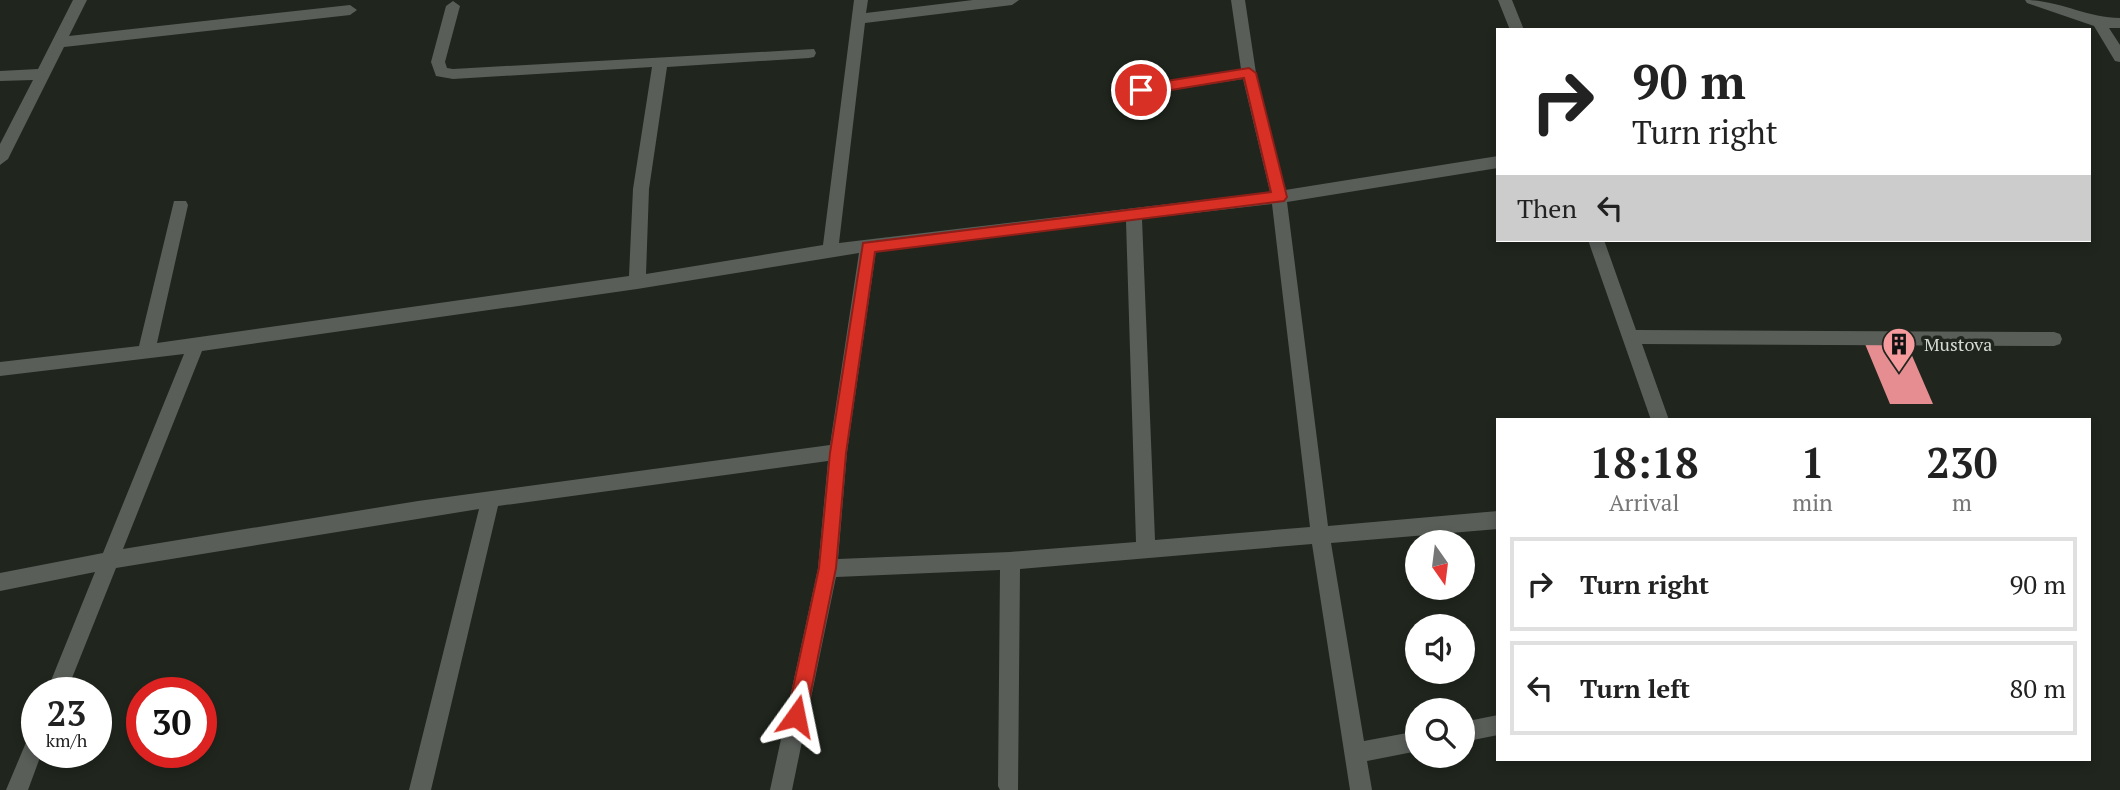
<!DOCTYPE html>
<style>
:root{--surface:#fff;--page:#f6f6f6;--text:#222;--muted:#767676;--line:#e0e0e0}
body{margin:0;font-family:"PT Serif",serif;background:var(--page);color:var(--text);height:100vh;display:flex;flex-direction:column;font-size:26px;white-space:nowrap}
*{box-sizing:border-box;margin:0}
p{font-size:23px;color:var(--muted)}
.icon{flex:none;width:38px;height:38px;fill:none;stroke:currentColor;stroke-width:2;stroke-linecap:round;stroke-linejoin:round}
.map{position:relative;flex:1;overflow:hidden}
.side{position:absolute;left:1496px;top:418px;width:595px;height:343px;display:flex;flex-direction:column;background:var(--surface);border-radius:0px;box-shadow:0 4px 10px #0003}
.side>*{flex:none}
.hud{position:absolute;left:1496px;top:28px;width:595px;height:214px;border-radius:0px;box-shadow:0 4px 10px #0003;background:#fff;color:var(--text);overflow:hidden}
.needle{width:46px;rotate:166deg}
.controls{position:absolute;left:1405px;top:530px;display:grid;gap:14px}
.controls a{display:grid;place-items:center;width:70px;height:70px;border-radius:50%;background:var(--surface);box-shadow:0 4px 10px #0003;font-size:35px}
.speed{position:absolute;left:21px;top:677px;display:flex;gap:14px;font-size:35px;font-weight:700;text-align:center}
.speed>*{display:grid;place-content:center;width:91px;height:91px;border-radius:50%;background:var(--surface);box-shadow:0 4px 10px #0003;line-height:1}
.speed small{font-size:18px;font-weight:400}
.speed .limit{border:10px solid #d22;background:#fff;color:#111}
.pin{position:absolute;display:grid;place-items:center;width:60px;height:60px;color:#fff;margin:-30px;border:4px solid #fff;border-radius:50%;box-shadow:0 2px 7px #0007}
.me{position:absolute;width:77px;margin:-38px;rotate:12deg;stroke-linejoin:round;filter:drop-shadow(0 0 5px #0008)}
.turn{display:flex;align-items:center;gap:24px;height:147px;padding:0 21px;font-size:32px}
.turn .icon{width:91px;height:91px;stroke-width:2.5}
.turn b{display:block;font-size:49px;line-height:60px}
.then{display:flex;align-items:center;height:66px;padding:0 21px;background:#0003;gap:14px;font-size:26px}
.eta{display:flex;justify-content:space-evenly;align-items:center;height:119px;text-align:center}
.eta b{font-size:42px;font-weight:600;line-height:49px}
ul{padding:0;list-style:none}
li{display:flex;align-items:center;gap:21px;height:94px;margin:0 14px 10px;padding:0 7px;border:4px solid var(--line);border-radius:0px}
li div{flex:1}
li b{display:block;font-size:26px}
li em{font-style:normal}
.map>svg:first-child{display:block}
</style>
<div class="map">
<svg width="2120" height="790" viewBox="0 0 2120 790">
<rect width="100%" height="100%" fill="#20261e"/>
<path fill="#e58d91" d="M1865,344H1907L1933,404H1890Z"/>
<g fill="none" stroke-linecap="round" stroke-linejoin="round">
<g fill="#5a5e59" fill-rule="evenodd">
<path d="M73,0H87L69,36L350,5L357,10L350,15L64,47L8,159L0,165V144L33,80L0,81V71L38,69Z"/>
<path d="M854,0H868L866,13L973,0H1019L1012,5L865,23L839,243L1270,192L1243,79L1141,95L1134,90L1141,85L1241,69L1231,0H1245L1256,73L1285,190L1498,156V168L1287,202L1328,526L1498,511V529L1331,543L1364,741L1418,731V751L1367,761L1372,790H1350L1312,544L1020,569L1018,790H1000L998,786L1000,570L836,577L792,790H770L818,568L828,461L498,506L431,790H409L479,509L116,568L66,693H46L95,572L0,591V573L103,553L184,354L0,376V362L139,346L174,201H186L188,205L157,343L629,276L633,189L652,67L453,79L436,76L431,62L446,6L453,1L460,6L445,62L447,68L453,69L814,49L816,53L814,57L809,58L667,67L649,189L646,274L823,245ZM1272,204L1310,527L1155,540L1142,219ZM1126,221L1136,542L1010,552L838,559L847,452L876,251ZM859,253L830,445L418,501L123,549L202,351L637,289Z"/>
<path d="M1498,0H1512L1524,30H1510Z"/>
<path d="M2025,0C2059,0 2087,18 2120,18V28H2109L2120,45V62L2115,61L2094,26L2027,3Z"/>
<path d="M1588,240H1604L1636,330L2054,332L2060,334L2062,339L2060,344L2054,346L1642,344L1669,420H1651Z"/>
<path d="M1498,715V735L1463,742V722Z"/>
<path d="M37,730V752H42L28,790H6L30,733Z"/>
</g>
</g>
<path fill="#d93025" stroke="#8d1f18" stroke-width="2" d="M1249,68L1256,73L1287,197L1284,201L875,252L846,453L836,568L806,716L803,722L796,725L790,722L787,716L819,568L830,453L863,243L1271,192L1244,78L1141,95L1134,90L1141,85Z"/>
<defs>
<symbol id="building-pin" viewBox="-11 -11 22 30"><path d="M0 17L-7.5 6A9.5 9.5 0 1 1 7.5 6Z" fill="#f59b9e" stroke="#20261e"/><path d="M-4-6H4V6H1V3H-1V6H-4ZM-2.5-4.3h1.7v1.8h-1.7ZM.8-4.3h1.7v1.8H.8ZM-2.5-1h1.7V.8h-1.7ZM.8-1h1.7V.8H.8Z" fill="#111"/></symbol>
</defs>
<g fill-rule="evenodd">
<use href="#building-pin" x="1880" y="325" width="38" height="52"/>
</g>
<g text-anchor="middle" dominant-baseline="central" stroke-width="7" stroke-linejoin="round" paint-order="stroke">
<g font-size="18" fill="#d6dbd5" stroke="#20261e" text-anchor="start">
<text x="1924" y="344">Mustova</text>
</g>
</g>
</svg>
<div class="controls">
<a><svg class="needle" viewBox="-14 -14 28 28"><path d="M0-13l5 13h-10z" fill="#e53935"/><path d="M0 13l5-13h-10z" fill="#767676"/></svg></a>
<a><svg class="icon" aria-label="sound" viewBox="0 0 24 24"><path d="M4 9h4l5-4v14l-5-4H4zM17 9q2 3 0 6"/></svg></a>
<a><svg class="icon" aria-label="search" viewBox="0 0 24 24"><circle cx="10" cy="10" r="6"/><path d="M15 15l6 6"/></svg></a>
</div>
<div class="speed"><div>23<small>km/h</small></div><div class="limit">30</div></div>
<div class="pin" style="left:1141px;top:90px;background:#d93025"><svg class="icon" aria-label="arrive" viewBox="0 0 24 24"><path d="M6 21V4h12l-3 4 3 4H6"/></svg></div>
<svg class="me" style="left:796px;top:716px" viewBox="-20 -20 40 40"><path d="M0-17L14 15 0 8-14 15z" fill="#d93025" stroke="#fff" stroke-width="4"/></svg>
<div class="hud">
<div class="turn"><svg class="icon" aria-label="right" viewBox="0 0 24 24"><path d="M7 20v-9h11M14 6l5 5-5 5"/></svg><div><b>90 m</b>Turn right</div></div>
<div class="then">Then<svg class="icon" aria-label="left" viewBox="0 0 24 24"><path d="M17 20v-9H6M10 6l-5 5 5 5"/></svg></div>
</div>
<section class="side">
<div class="eta">
<div><b>18:18</b><p>Arrival</p></div>
<div><b>1</b><p>min</p></div>
<div><b>230</b><p>m</p></div>
</div>
<ul>
<li><svg class="icon" aria-label="right" viewBox="0 0 24 24"><path d="M7 20v-9h11M14 6l5 5-5 5"/></svg><div><b>Turn right</b></div><em>90 m</em></li>
<li><svg class="icon" aria-label="left" viewBox="0 0 24 24"><path d="M17 20v-9H6M10 6l-5 5 5 5"/></svg><div><b>Turn left</b></div><em>80 m</em></li>
</ul>
</section>
</div>
